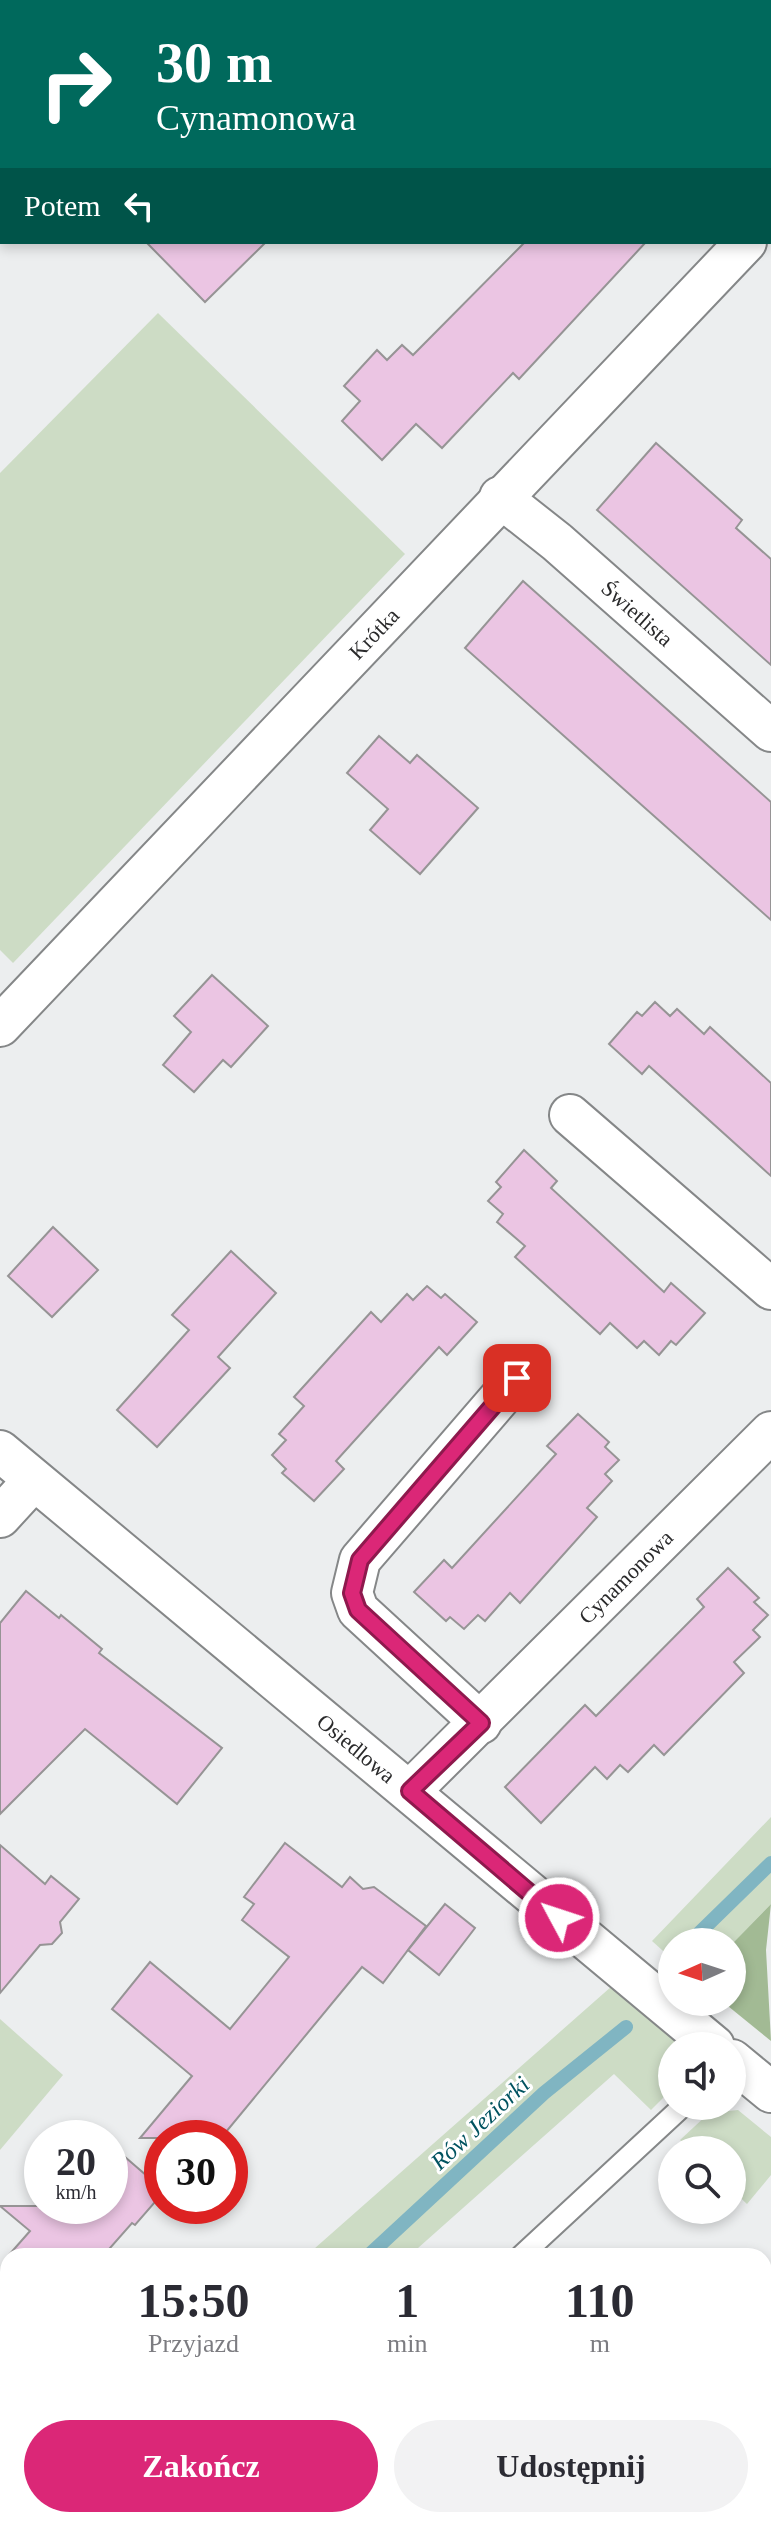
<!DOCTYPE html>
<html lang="pl">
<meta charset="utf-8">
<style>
:root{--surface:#fff;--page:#f2f2f3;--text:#2b2b33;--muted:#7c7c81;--accent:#db2777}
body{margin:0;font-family:"Times New Roman",serif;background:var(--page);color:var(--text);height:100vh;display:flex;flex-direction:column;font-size:30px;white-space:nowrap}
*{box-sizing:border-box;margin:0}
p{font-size:26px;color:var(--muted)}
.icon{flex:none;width:44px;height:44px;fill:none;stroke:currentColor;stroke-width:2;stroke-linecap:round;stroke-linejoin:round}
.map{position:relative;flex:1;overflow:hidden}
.side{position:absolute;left:0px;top:2248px;width:772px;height:280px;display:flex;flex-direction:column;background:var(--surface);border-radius:24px 24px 0 0;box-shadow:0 4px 12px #0003}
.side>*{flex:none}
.banner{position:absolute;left:0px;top:0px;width:772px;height:244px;box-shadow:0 4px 12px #0003;background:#00695c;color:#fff;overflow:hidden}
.needle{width:52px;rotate:267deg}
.fabs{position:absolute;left:658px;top:1928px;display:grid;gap:16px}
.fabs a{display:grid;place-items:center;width:88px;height:88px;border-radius:50%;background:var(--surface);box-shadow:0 4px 12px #0003;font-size:40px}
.speed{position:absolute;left:24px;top:2120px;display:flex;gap:16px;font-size:40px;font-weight:700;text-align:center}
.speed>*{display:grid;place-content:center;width:104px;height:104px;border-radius:50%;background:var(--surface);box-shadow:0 4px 12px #0003;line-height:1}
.speed small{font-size:20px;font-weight:400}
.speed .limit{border:12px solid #d22;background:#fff;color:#111}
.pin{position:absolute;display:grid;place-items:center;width:68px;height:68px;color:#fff;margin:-34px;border-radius:16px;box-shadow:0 4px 12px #0006}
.me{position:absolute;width:88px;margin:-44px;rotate:310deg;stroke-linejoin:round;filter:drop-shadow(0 0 6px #0008)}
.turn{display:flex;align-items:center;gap:28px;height:168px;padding:0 24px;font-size:36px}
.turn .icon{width:104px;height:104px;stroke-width:2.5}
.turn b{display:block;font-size:56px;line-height:68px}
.then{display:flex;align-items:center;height:76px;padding:0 24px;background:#0003;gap:16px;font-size:30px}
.eta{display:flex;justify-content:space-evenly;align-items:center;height:136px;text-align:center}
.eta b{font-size:48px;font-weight:700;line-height:56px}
.button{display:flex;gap:16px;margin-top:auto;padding:16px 24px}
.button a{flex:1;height:92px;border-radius:48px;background:var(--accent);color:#fff;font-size:32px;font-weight:700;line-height:92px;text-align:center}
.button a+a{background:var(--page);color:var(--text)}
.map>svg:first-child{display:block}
</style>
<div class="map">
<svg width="771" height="2528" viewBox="0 0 771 2528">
<rect width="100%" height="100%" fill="#eceeef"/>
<g fill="#cddcc5">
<path d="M158,313L405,554L13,963L0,950V473Z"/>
<path d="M771,1817V1904L732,1944L672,1942V1959L652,1941Z"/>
<path d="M612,1986L663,2024L683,2046H672V2089L651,2110L614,2074L409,2256H306Z"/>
<path d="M0,2019L63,2075L0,2150Z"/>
<path d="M738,2110L771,2137V2175L747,2204L732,2190V2150H690L680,2140L709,2113Z"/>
<path d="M20,2520H120L111,2528H11Z"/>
</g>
<path fill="#a2ba94" d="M771,1904L766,1950L771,2041L723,2002H732V1944Z"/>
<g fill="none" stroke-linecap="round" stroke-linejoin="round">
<g stroke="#80b5c2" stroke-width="14">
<path d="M690,1942L771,1863"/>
<path d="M368,2256L544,2093L626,2027"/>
<path d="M75,2528L84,2520"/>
</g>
</g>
<g fill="#ebc5e3" stroke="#969495" stroke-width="2">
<path d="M146,242H266L205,302Z"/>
<path d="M525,242H646L519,379L513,373L442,448L416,424L382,460L342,421L360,401L344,386L377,350L387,360L402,345L413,355Z"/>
<path d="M656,443L742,520L736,528L771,559V665L597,510Z"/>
<path d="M523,581L771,802V920L465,648Z"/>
<path d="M379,736L410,763L417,755L478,808L420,874L370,830L388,809L347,773Z"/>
<path d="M212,975L268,1026L231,1067L223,1060L194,1092L163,1065L191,1032L174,1016Z"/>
<path d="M655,1002L670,1016L677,1009L704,1034L710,1027L771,1083V1176L649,1066L642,1074L609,1044L637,1012L642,1016Z"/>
<path d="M524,1150L557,1181L551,1188L664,1292L671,1283L705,1313L676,1345L671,1341L659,1355L644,1341L637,1348L610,1323L600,1334L515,1257L525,1246L497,1222L503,1214L488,1201L501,1187L496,1182Z"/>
<path d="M53,1227L98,1270L52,1317L8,1276Z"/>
<path d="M231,1251L276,1293L218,1357L230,1368L157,1447L117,1410L189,1330L172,1315Z"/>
<path d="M427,1286L441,1298L445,1294L477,1322L447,1355L439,1347L336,1461L344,1469L314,1501L282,1473L286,1469L272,1455L286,1440L279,1434L304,1406L294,1397L371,1312L381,1322L407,1294L413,1300Z"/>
<path d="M578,1414L609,1442L605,1447L619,1460L605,1474L612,1481L587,1508L597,1517L520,1603L510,1593L485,1621L478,1615L464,1629L450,1617L446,1621L414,1592L444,1560L452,1568L556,1454L547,1446Z"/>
<path d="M728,1568L759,1598L754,1602L768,1615L753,1630L760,1637L734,1662L744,1673L664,1755L654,1745L628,1772L620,1765L607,1779L595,1767L541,1823L505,1787L585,1705L596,1716L704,1607L697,1599Z"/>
<path d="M26,1591L59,1618L61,1615L102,1649L99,1653L222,1748L177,1804L85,1729L0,1814V1623Z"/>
<path d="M285,1843L342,1887L350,1877L363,1889L374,1887L426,1926L383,1983L362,1967L221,2138H140L192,2076L112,2009L150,1962L230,2029L289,1957L242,1920L254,1904L244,1897Z"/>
<path d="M0,1845L45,1884L51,1876L79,1899L60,1922L62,1933L52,1944L40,1945L0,1993Z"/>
<path d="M445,1904L475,1928L439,1975L408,1950Z"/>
<path d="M110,2144L162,2189V2194L135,2225L132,2223L103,2256H8L30,2231L0,2206H110Z"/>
</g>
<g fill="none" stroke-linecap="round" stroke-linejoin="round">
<defs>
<g id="service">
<path d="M521,2256L683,2106"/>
<path d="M392,2520L402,2528"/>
</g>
<g id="minor">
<path d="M770,217L771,216"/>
<path id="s1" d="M500,497L557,542L771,731"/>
<path id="s2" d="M0,1026L746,242"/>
<path d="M570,1115L771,1289"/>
<path id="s3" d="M0,1451L714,2046"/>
<path d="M0,1517L34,1480"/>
<path d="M481,1723L358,1610L352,1593L360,1560L517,1378"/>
<path id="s4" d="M410,1791L771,1432"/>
<path d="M732,2060L771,2092"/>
</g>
</defs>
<use href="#service" stroke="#858788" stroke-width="24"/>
<use href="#minor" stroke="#858788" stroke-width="44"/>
<use href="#service" stroke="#fff" stroke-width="20"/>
<use href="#minor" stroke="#fff" stroke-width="40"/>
</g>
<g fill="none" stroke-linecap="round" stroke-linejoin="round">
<defs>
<path id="route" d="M517,1378L360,1560L352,1593L358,1610L481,1723L410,1791L559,1918"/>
</defs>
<use href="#route" stroke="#8e194d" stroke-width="20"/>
<use href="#route" stroke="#db2777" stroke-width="14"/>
</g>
<g text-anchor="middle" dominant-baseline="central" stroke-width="6" stroke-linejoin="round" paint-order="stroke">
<g font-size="22" fill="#2a2a2b" stroke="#fff">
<text stroke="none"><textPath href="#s1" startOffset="180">Świetlista</textPath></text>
<text stroke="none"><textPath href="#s2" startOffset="542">Krótka</textPath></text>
<text stroke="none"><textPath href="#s4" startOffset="304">Cynamonowa</textPath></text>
<text stroke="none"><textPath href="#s3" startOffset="464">Osiedlowa</textPath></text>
</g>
<g font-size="24" font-style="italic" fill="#015360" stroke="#fff">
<text transform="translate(480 2123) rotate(-43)">Rów Jeziorki</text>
</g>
</g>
</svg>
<div class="fabs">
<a><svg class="needle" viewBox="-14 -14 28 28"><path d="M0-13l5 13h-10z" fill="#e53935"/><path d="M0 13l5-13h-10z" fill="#7c7c81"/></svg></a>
<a><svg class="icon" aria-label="sound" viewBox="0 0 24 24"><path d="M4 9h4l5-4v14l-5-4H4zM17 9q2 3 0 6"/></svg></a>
<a><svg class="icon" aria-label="search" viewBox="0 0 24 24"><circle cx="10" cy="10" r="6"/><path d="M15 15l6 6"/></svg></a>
</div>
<div class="speed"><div>20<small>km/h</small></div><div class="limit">30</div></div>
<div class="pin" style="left:517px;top:1378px;background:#d93025"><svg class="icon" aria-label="arrive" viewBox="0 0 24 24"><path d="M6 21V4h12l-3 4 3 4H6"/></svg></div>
<svg class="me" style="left:559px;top:1918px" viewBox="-20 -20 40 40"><circle r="17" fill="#db2777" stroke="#fff" stroke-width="3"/><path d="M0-11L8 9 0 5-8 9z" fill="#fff"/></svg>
<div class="banner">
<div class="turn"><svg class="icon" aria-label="right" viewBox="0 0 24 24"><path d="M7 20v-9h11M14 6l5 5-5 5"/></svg><div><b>30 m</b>Cynamonowa</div></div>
<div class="then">Potem<svg class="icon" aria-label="left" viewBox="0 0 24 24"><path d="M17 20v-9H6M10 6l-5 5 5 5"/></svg></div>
</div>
<section class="side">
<div class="eta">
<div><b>15:50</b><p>Przyjazd</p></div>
<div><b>1</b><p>min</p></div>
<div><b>110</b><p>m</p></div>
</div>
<div class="button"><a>Zakończ</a><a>Udostępnij</a></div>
</section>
</div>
